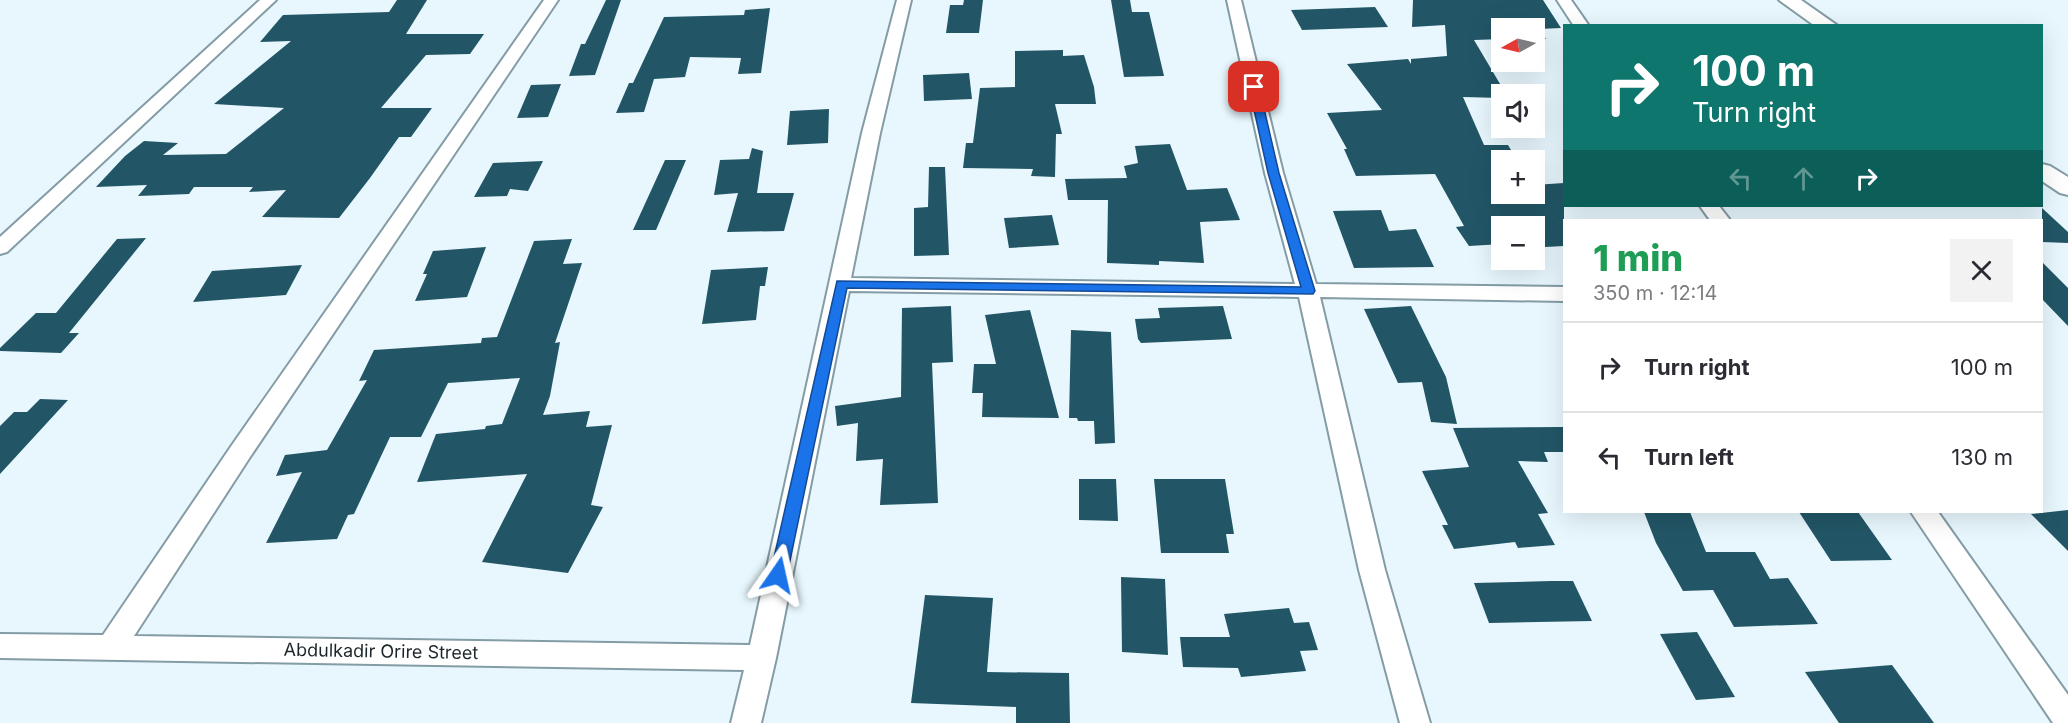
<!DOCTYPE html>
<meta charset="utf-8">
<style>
:root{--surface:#fff;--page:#f2f2f3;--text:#2b2b33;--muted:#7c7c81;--line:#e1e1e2}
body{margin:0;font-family:Inter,sans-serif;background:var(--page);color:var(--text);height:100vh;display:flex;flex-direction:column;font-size:22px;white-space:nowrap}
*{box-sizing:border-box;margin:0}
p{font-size:20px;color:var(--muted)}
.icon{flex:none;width:33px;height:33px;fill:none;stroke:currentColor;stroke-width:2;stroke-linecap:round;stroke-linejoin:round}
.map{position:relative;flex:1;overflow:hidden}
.panel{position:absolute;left:1563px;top:219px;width:480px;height:294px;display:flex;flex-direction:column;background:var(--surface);border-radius:0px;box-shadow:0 6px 24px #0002}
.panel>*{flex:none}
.hud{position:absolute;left:1563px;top:24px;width:480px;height:183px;border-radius:0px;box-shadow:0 6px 24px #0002;background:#0f766e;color:#fff;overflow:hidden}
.needle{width:39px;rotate:262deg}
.tools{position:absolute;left:1491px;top:18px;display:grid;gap:12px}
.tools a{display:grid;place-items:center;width:54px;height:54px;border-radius:0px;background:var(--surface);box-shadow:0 6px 24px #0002;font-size:30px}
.pin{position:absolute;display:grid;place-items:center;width:51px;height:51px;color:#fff;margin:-26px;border-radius:12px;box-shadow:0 3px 9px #0006}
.me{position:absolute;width:66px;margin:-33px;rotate:11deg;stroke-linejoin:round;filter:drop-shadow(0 0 4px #0008)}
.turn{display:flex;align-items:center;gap:21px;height:126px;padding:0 30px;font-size:27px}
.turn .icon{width:78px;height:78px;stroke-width:2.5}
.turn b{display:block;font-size:42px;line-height:51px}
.lanes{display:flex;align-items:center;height:57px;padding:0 30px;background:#0003;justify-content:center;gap:30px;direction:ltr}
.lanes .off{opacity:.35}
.round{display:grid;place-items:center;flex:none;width:63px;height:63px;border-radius:0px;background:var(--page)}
.head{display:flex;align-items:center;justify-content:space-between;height:102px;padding:0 30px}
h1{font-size:36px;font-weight:800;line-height:45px;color:#1e9e55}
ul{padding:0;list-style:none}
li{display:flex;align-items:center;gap:18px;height:90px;padding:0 30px;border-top:2px solid var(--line)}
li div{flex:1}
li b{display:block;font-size:22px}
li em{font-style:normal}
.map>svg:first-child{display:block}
</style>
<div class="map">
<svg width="2068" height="723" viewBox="0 0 2068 723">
<rect width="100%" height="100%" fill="#e7f7fd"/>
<g fill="#225666">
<path d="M397,0H427L406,34H484L470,54L426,55L381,108H432L411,137H399L370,178L339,218L262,217L286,190L249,192L253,187H194L189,194L138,196L147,185L96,187L125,156L144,141L178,143L163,155L226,154L284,108L214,104L291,41L260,42L283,15L389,12Z"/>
<path d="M606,0H621L595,75L569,76L581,44H585Z"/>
<path d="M964,0H983L979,33H946L950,5H963Z"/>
<path d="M1111,0H1130L1132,12H1149L1164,76L1124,77Z"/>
<path d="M1413,0H1543L1561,28L1539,29L1546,39H1534V28H1502V39L1474,40L1506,94H1502V98L1463,97L1484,145H1508L1517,160H1502V194H1534V185L1564,183V246L1545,247L1539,238H1534V226H1502V244L1469,246L1456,227L1464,226L1435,174L1356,176L1344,149H1347L1327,113L1382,110L1347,64L1408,59L1411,64V59L1447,56L1445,25L1412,27Z"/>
<path d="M1375,7L1388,27L1302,30L1291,10Z"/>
<path d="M770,8L761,73L738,74L741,58L690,57L685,77L654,79L644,112L616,113L629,83H633L664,17L744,15L745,10Z"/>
<path d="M1063,50V56L1084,55L1094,87L1096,104H1055L1062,134H1056L1055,177L1031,176L1033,169L963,168L966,143H973L980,88L1015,87V51Z"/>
<path d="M969,73L972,99L924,101L923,75Z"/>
<path d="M561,84L548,117L517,118L531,85Z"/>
<path d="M829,109L828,143L787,145L790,111Z"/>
<path d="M1170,144L1187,190L1227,188L1240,220L1200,222L1204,263L1159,261V265L1107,263L1108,200H1068L1065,179L1127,178L1124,166L1138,163L1135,146Z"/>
<path d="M752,148L763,151L757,193H794L784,231L727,232L738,193L714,195L720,160L749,159Z"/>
<path d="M665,160H686L656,230H633Z"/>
<path d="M543,161L528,191L510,189L507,196L474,197L493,163Z"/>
<path d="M929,167H945L949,255L914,256V208L928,207Z"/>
<path d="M2042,208L2068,232V243L2042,242Z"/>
<path d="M1381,210L1389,231L1416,229L1434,267L1354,268L1333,211Z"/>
<path d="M1052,215L1059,245L1009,248L1004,218Z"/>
<path d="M146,238L69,333H79L61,353L0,351V348L36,313H56L117,239Z"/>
<path d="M572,239L563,264L582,263L555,343L560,342L550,396L543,415L590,411L586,427L612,425L591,505L603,507L568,573L482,562L527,474L417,482L436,434L485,429L486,426L502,424L520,378L448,383L421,437H390L354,514L348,515L337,539L266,543L302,472L276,476L285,455L327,450L367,380L359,381L374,350L481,343L482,338L497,337L534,241Z"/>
<path d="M486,247L467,297L415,301L427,274H423L433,251Z"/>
<path d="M2042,262L2068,288V326L2042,299Z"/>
<path d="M302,265L286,295L193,302L212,271Z"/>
<path d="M768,267L765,286H760L756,320L702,324L711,270Z"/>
<path d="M951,306L953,362L932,363L938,503L880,505L883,459L856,461L858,423L837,426L835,406L901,397L902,308Z"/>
<path d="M1223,306L1232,339L1141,343L1138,339L1135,319L1160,318L1158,308Z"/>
<path d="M1411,306L1446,377L1457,424L1431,422L1422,382L1398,383L1364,309Z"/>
<path d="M1030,310L1059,418L982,417L983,393H972L974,364H996L985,315Z"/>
<path d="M1071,330L1111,332L1115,443L1095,444L1094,421H1078L1077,418H1069Z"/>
<path d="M40,399L68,400L0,474V426L14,412H27Z"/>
<path d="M1564,427V452H1544L1548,462L1518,461L1548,513L1538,514L1555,545L1518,548L1515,542L1454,549L1442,525H1448L1422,471L1469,467L1453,428Z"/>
<path d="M1079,479H1116L1118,521L1079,520Z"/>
<path d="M1154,479H1225L1234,534H1226L1229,553H1161Z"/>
<path d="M2068,510V551L2031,514Z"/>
<path d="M1644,512H1690L1706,552H1755L1770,579L1788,578L1818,624L1734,627L1713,590L1683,591L1656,543Z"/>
<path d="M1799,512H1858L1892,560L1831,561Z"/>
<path d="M1121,577L1165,579L1168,655L1122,652Z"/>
<path d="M1551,581H1573L1592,621L1489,623L1474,583Z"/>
<path d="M925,595L993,598L987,672L1069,673L1070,723H1016V707L911,703Z"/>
<path d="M1289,608L1294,623L1309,622L1318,650L1300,651L1306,671L1241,677L1238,668L1183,667L1180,637H1230L1224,614Z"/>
<path d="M1697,632L1735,697L1696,700L1660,634Z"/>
<path d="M1892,665L1934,723H1839L1805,672Z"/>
</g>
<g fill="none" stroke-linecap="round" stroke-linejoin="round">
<defs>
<g id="minor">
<path d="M260,0H276L7,252L0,254V237Z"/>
<path d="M544,0H558L250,457L134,636L750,645L862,133L897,0H911L880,133L851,278L1295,284L1265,173L1227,0H1241L1283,173L1316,284L1564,287V301L1320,297L1385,570L1430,723H1400L1359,570L1299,297L849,291L776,658L761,723H731L744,670L0,658V634L103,635L232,445Z"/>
<path d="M1557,0H1571L1589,26H1574Z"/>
<path d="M1700,206H1719L1730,220H1710Z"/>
<path d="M1911,512H1938L2068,695V723H2053Z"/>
</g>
<g id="tertiary">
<path d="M1779,0H1801L1838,26H1815Z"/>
<path d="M2042,164L2050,166L2068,177V195L2060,193L2042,181Z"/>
</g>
</defs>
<use href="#minor" stroke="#849ca5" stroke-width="4"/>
<use href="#tertiary" stroke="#849ca5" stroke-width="4"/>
<use href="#minor" fill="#fff" fill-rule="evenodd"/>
<use href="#tertiary" fill="#fff" fill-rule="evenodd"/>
</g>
<path fill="#1a73e8" stroke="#114b97" stroke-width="1.5" d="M1254,84L1259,87L1279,173L1315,291L1313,294L847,288L787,575L784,580L778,582L773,580L770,575L837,281L1301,287L1268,173L1249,87Z"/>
<g text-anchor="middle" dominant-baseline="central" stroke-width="6" stroke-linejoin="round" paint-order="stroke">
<g font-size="18" fill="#1c262a" stroke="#fff">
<text transform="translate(381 651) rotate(1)">Abdulkadir Orire Street</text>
</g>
</g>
</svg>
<div class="tools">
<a><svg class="needle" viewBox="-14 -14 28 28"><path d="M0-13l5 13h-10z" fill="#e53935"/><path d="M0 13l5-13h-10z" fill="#7c7c81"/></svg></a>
<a><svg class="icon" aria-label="sound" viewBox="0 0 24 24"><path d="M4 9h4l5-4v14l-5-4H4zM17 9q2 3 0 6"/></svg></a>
<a>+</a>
<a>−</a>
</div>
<div class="pin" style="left:1254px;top:87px;background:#d93025"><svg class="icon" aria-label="arrive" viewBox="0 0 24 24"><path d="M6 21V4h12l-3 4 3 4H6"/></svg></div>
<svg class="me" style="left:778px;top:575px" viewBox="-20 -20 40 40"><path d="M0-17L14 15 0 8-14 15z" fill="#1a73e8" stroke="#fff" stroke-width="4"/></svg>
<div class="hud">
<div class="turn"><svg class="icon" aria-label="right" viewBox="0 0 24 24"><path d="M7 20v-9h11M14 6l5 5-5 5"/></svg><div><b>100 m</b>Turn right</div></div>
<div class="lanes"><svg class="icon off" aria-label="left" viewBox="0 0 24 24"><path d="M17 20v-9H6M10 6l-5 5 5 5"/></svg><svg class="icon off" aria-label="ahead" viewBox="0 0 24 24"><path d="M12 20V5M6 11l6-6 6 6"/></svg><svg class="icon" aria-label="right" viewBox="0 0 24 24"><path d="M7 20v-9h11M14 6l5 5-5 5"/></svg></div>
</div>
<section class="panel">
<div class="head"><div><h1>1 min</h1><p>350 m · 12:14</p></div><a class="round"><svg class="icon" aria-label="close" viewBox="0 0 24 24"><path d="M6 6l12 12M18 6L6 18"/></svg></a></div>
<ul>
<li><svg class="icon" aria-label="right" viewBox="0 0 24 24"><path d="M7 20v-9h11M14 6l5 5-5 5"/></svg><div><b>Turn right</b></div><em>100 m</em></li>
<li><svg class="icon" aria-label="left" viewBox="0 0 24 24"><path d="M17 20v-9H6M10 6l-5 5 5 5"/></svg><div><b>Turn left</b></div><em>130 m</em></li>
</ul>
</section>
</div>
